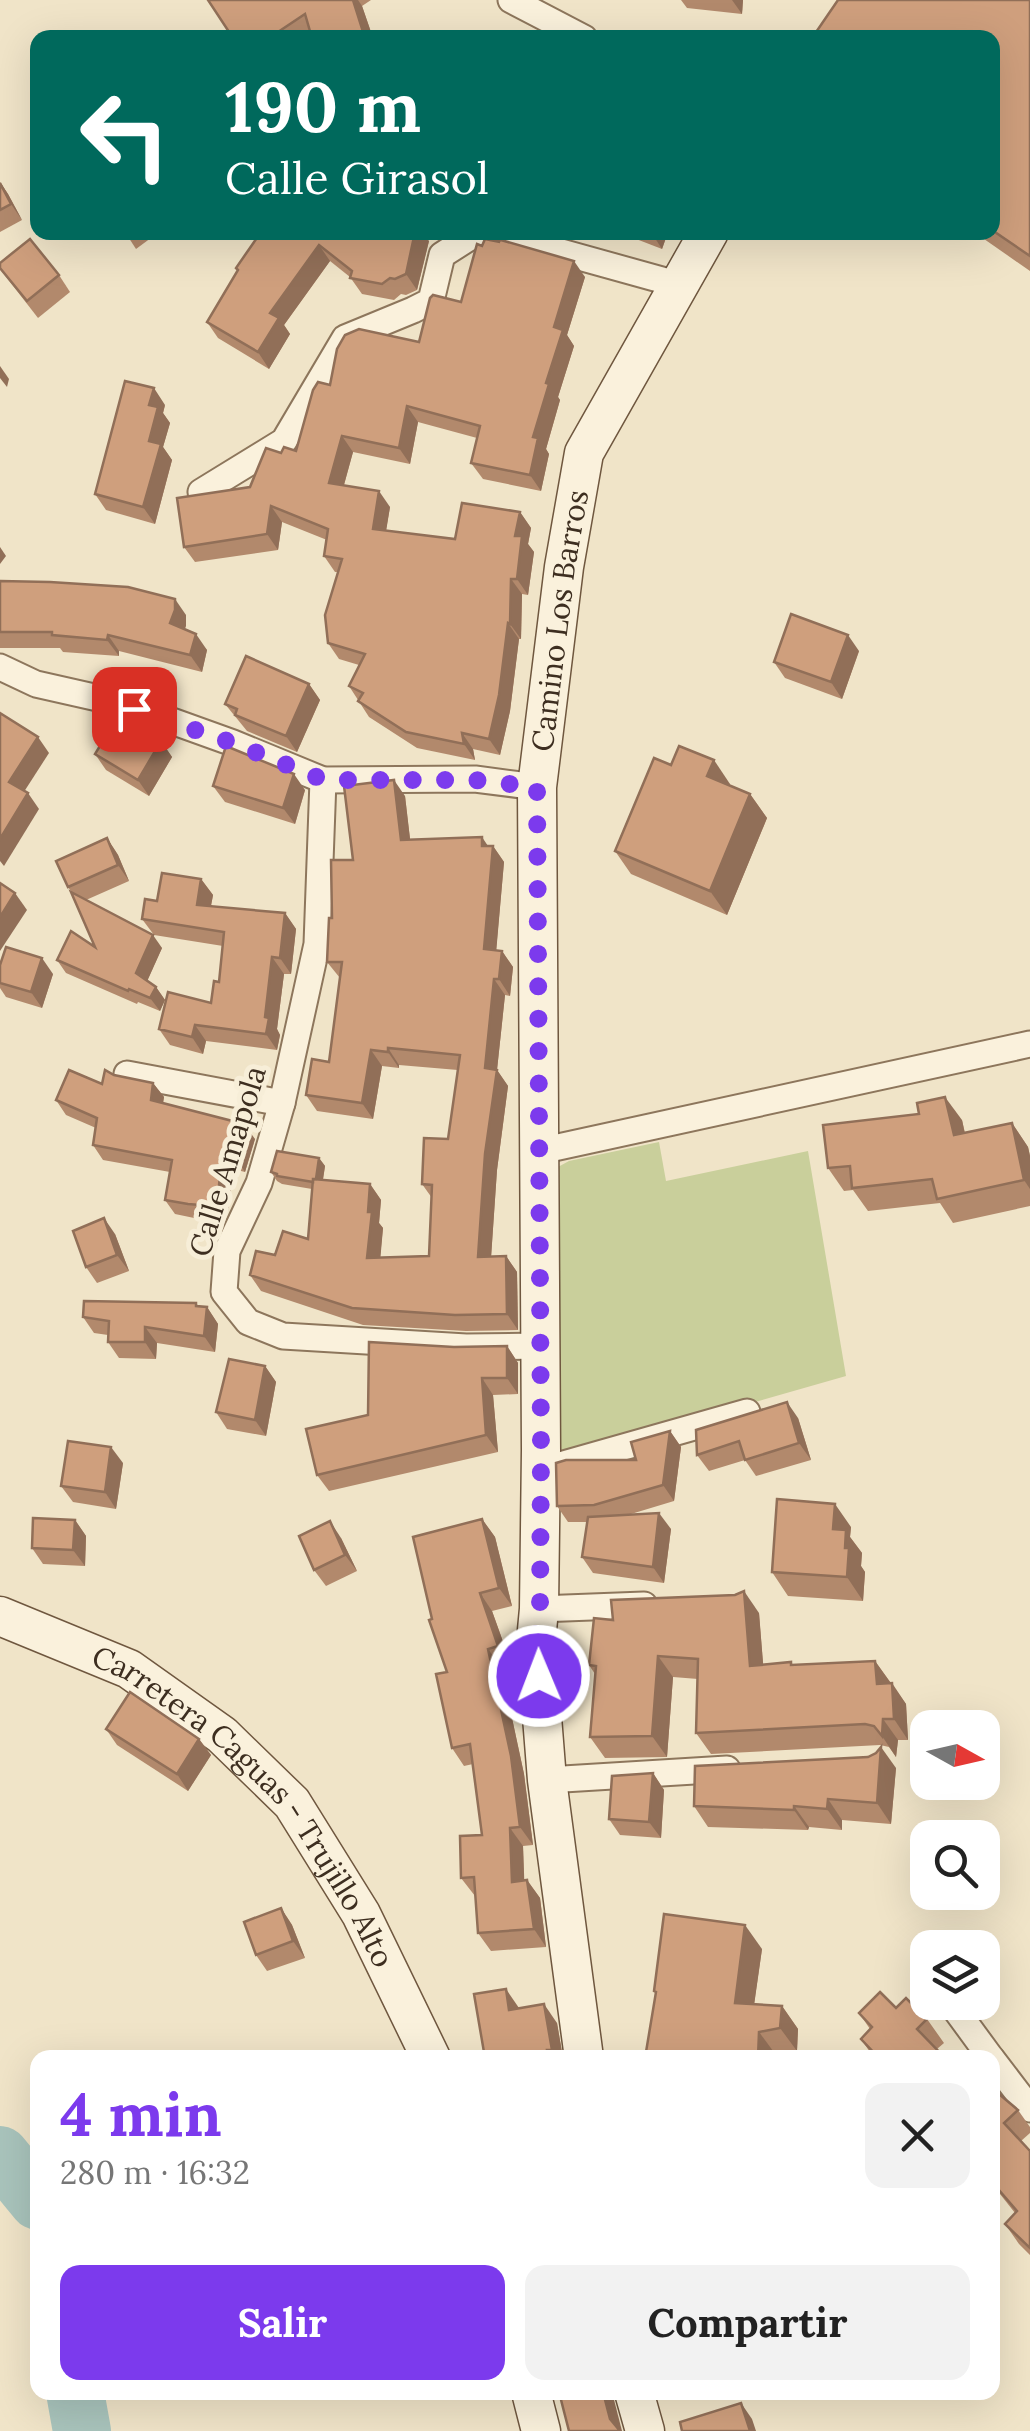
<!DOCTYPE html>
<html lang="es">
<meta charset="utf-8">
<style>
:root{--surface:#fff;--page:#f2f2f2;--text:#222;--muted:#767676;--accent:#7c3aed}
body{margin:0;font-family:Lora,serif;background:var(--page);color:var(--text);height:100vh;display:flex;flex-direction:column;font-size:38px;white-space:nowrap}
*{box-sizing:border-box;margin:0}
p{font-size:32px;color:var(--muted)}
.icon{flex:none;width:55px;height:55px;fill:none;stroke:currentColor;stroke-width:2;stroke-linecap:round;stroke-linejoin:round}
.map{position:relative;flex:1;overflow:hidden}
.drawer{position:absolute;left:30px;top:2050px;width:970px;height:350px;display:flex;flex-direction:column;background:var(--surface);border-radius:20px;box-shadow:0 10px 40px #0002}
.drawer>*{flex:none}
.hud{position:absolute;left:30px;top:30px;width:970px;height:210px;border-radius:20px;box-shadow:0 10px 40px #0002;background:#00695c;color:#fff;overflow:hidden}
.needle{width:65px;rotate:98deg}
.controls{position:absolute;left:910px;top:1710px;display:grid;gap:20px}
.controls a{display:grid;place-items:center;width:90px;height:90px;border-radius:20px;background:var(--surface);box-shadow:0 10px 40px #0002;font-size:50px}
.pin{position:absolute;display:grid;place-items:center;width:85px;height:85px;color:#fff;margin:-42px;border-radius:20px;box-shadow:0 5px 15px #0006}
.me{position:absolute;width:110px;margin:-55px;rotate:359deg;stroke-linejoin:round;filter:drop-shadow(0 0 8px #0008)}
.turn{display:flex;align-items:center;gap:35px;height:210px;padding:0 30px;font-size:45px}
.turn .icon{width:130px;height:130px;stroke-width:2.5}
.turn b{display:block;font-size:70px;line-height:85px}
.round{display:grid;place-items:center;flex:none;width:105px;height:105px;border-radius:20px;background:var(--page)}
.overview{display:flex;align-items:center;justify-content:space-between;height:170px;padding:0 30px}
h1{font-size:60px;font-weight:700;line-height:75px;color:var(--accent)}
.button{display:flex;gap:20px;margin-top:auto;padding:20px 30px}
.button a{flex:1;height:115px;border-radius:20px;background:var(--accent);color:#fff;font-size:40px;font-weight:700;line-height:115px;text-align:center}
.button a+a{background:var(--page);color:var(--text)}
.map>svg:first-child{display:block}
</style>
<div class="map">
<svg width="1030" height="2431" viewBox="0 0 1030 2431">
<rect width="100%" height="100%" fill="#f0e4c8"/>
<path fill="#c9cf9b" d="M659,1142L666,1181L808,1151L846,1376L555,1459V1177L558,1167L569,1161Z"/>
<g fill="none" stroke-linecap="round" stroke-linejoin="round">
<g stroke="#a9c4bc" stroke-width="58">
<path d="M0,2155L38,2201"/>
<path d="M75,2392L82,2431"/>
</g>
<defs>
<g id="street">
<path d="M511,0L584,38"/>
<path d="M489,232L680,285"/>
<path d="M201,492L284,441L345,338L413,310L431,301L442,255L478,232"/>
<path d="M0,667L36,684L98,698L169,720L233,743L323,780L475,779L537,787"/>
<path d="M323,780L317,944L282,1103L259,1183L227,1251L224,1292L248,1322L283,1336L466,1347L540,1346"/>
<path d="M127,1074L282,1103"/>
<path d="M540,1151L1030,1044"/>
<path d="M546,1469L747,1412"/>
<path d="M539,1609L644,1605"/>
<path d="M547,1780L727,1769"/>
<path d="M950,2002L991,2058"/>
<path d="M992,2059L1030,2109"/>
</g>
<g id="secondary">
<path id="s1" d="M0,1616L129,1669L222,1735L292,1803L361,1914L431,2058"/>
<path id="s2" d="M584,2058L547,1780L536,1641L539,1609L541,1450L537,787L564,567L584,453L709,232"/>
<path d="M531,2392L541,2431"/>
<path d="M634,2392L645,2431"/>
</g>
</defs>
<use href="#street" stroke="#8d765c" stroke-width="29"/>
<use href="#secondary" stroke="#6f573f" stroke-width="41"/>
<use href="#street" stroke="#faf1dc" stroke-width="25"/>
<use href="#secondary" stroke="#faf1dc" stroke-width="38"/>
</g>
<g fill="#b2896c">
<path d="M208,0H371L362,6L373,38H233Z"/>
<path d="M681,0H743L742,14L687,8Z"/>
<path d="M1030,0V271L974,232H992V38Z"/>
<path d="M0,182L8,194L22,220L0,232Z"/>
<path d="M125,232H159L136,249Z"/>
<path d="M618,232H668L662,249Z"/>
<path d="M272,234L429,241L417,290L406,295L401,294L394,300L362,294L350,277L330,261L284,325L290,334L269,369L218,338L207,322L238,271L236,268Z"/>
<path d="M494,238L585,277L567,335L574,346L558,397L560,400L546,449L549,454L541,491L483,479L471,463L477,438L418,422L410,464L353,452L344,485L390,507L386,530L455,539L520,512L531,528L528,544L534,552L528,595L522,594L521,639H519L510,711L500,755L473,749L475,760L417,748L369,717L349,686L359,665L339,659L328,643L338,572H335L324,556L327,540L282,522L278,550L195,562L184,547L250,487L281,453L296,451L330,385L419,342L461,302L482,246L497,241Z"/>
<path d="M0,269L59,275L70,292L38,318Z"/>
<path d="M165,405L163,413L170,423L163,447L172,460L155,524L106,510L95,494Z"/>
<path d="M0,581L186,615L185,629L207,650L202,672L119,651V656L63,652L60,648H0Z"/>
<path d="M859,651L842,699L785,678L774,662Z"/>
<path d="M309,684L320,700L297,752L247,731L225,704Z"/>
<path d="M161,741L172,757L149,796L106,770L95,754Z"/>
<path d="M671,765L730,784L729,786L750,794L767,818L727,915L631,874L615,851Z"/>
<path d="M213,786L305,790L295,824L225,802Z"/>
<path d="M405,796L410,839L493,846L504,862L496,951H502L513,967L510,996L505,995L497,1070L508,1086L497,1170L491,1257L506,1256L517,1272L518,1330L466,1331L363,1325L261,1291L250,1275L275,1255L308,1239L312,1189L282,1184L277,1181L271,1172L319,1158L325,1166L323,1180L370,1184L381,1200L379,1223L383,1228L380,1257L429,1256L432,1198L422,1184L448,1139L458,1070L399,1065V1068L382,1066L373,1119L317,1111L306,1095L329,1062L340,978L327,962L332,918L353,860Z"/>
<path d="M107,838L118,855L129,881L86,900L162,948L147,981L156,987L165,1000L160,1011L138,1002L137,1004L66,973L57,960L95,947L72,893L68,887Z"/>
<path d="M201,879L213,895L211,906L285,913L296,929L291,974H284L277,1029L280,1035L277,1050L206,1041L203,1054L170,1045L159,1029L211,1003L219,982L223,946L154,935L142,919L157,901Z"/>
<path d="M0,965L53,974L42,1008L6,997L0,988Z"/>
<path d="M114,1075L153,1083L164,1097L163,1103L255,1139L245,1172L233,1169L228,1211L223,1221L199,1219L175,1214L165,1200L170,1172L103,1160L93,1145L96,1128L66,1115L56,1100L102,1084Z"/>
<path d="M962,1120L965,1133L1012,1123L1028,1147L1030,1156V1206L953,1223L940,1203L868,1211L853,1190L844,1191L828,1168Z"/>
<path d="M115,1234L129,1271L97,1283L86,1267Z"/>
<path d="M196,1303L198,1306L207,1307L218,1324L215,1352L157,1343L156,1359L119,1358L108,1342V1335L94,1333L83,1317Z"/>
<path d="M507,1346L518,1363V1394L493,1395L498,1452L329,1491L317,1475L368,1415L454,1347Z"/>
<path d="M265,1366L276,1382L266,1436L227,1429L216,1412Z"/>
<path d="M798,1418L811,1460L756,1476L745,1460L709,1471L697,1455Z"/>
<path d="M670,1431L681,1447L674,1501L631,1514L671,1529L664,1583L593,1573L582,1557L587,1522H568L557,1506L636,1460Z"/>
<path d="M123,1463L116,1509L73,1502L61,1486Z"/>
<path d="M482,1519L495,1537L512,1606L492,1611L511,1664L501,1667L524,1774L533,1845L523,1846L524,1880H527L540,1898L546,1947L491,1951L478,1933L475,1896L461,1878L482,1835L473,1764L464,1766L452,1748L447,1672L432,1619Z"/>
<path d="M75,1520L86,1536L85,1566L43,1564L32,1548Z"/>
<path d="M851,1527L850,1537L862,1553L861,1566L865,1572L863,1601L788,1596L772,1572Z"/>
<path d="M341,1538L357,1571L326,1586L314,1570Z"/>
<path d="M759,1613L763,1664L791,1662L793,1665L875,1661L906,1704L908,1740H898L896,1757L889,1747L880,1745L711,1754L696,1733L698,1679L673,1677L667,1757L605,1758L590,1737L595,1674L589,1665L613,1620Z"/>
<path d="M106,1729L199,1739L211,1755L188,1791L117,1745Z"/>
<path d="M896,1768L891,1824L842,1820V1830L809,1827L808,1830L708,1827L694,1806Z"/>
<path d="M653,1773L664,1790L661,1838L620,1835L609,1819Z"/>
<path d="M281,1908L292,1925L305,1958L267,1971L256,1955Z"/>
<path d="M762,1949L754,2004L782,2006L798,2029L797,2051L776,2055L656,1994L654,1991Z"/>
<path d="M896,2008L927,2019L944,2043L937,2049L945,2057L874,2058L861,2039L870,2029L859,2013Z"/>
<path d="M519,2009L557,2023L563,2058H485Z"/>
<path d="M992,2100L1018,2110L1030,2127V2133L1021,2141L1030,2151V2255L1019,2244L1005,2224L1015,2213L1000,2194L992,2201Z"/>
</g>
<g fill="#916f58">
<path d="M353,0H358L362,6L373,38H365Z"/>
<path d="M732,0H743L742,14Z"/>
<path d="M0,182L8,194L22,220L11,204Z"/>
<path d="M415,232H422L429,241L417,290L406,274Z"/>
<path d="M651,232H668L662,249Z"/>
<path d="M319,245L330,261L284,325L290,334L269,369L258,352L270,313Z"/>
<path d="M574,261L585,277L567,335L574,346L558,397L560,400L546,449L549,454L541,491L530,475L533,437L546,383L554,327Z"/>
<path d="M0,366L9,379L7,387L0,378Z"/>
<path d="M154,388L165,405L163,413L170,423L163,447L172,460L155,524L143,507L149,441V405Z"/>
<path d="M407,406L418,422L410,464L399,448Z"/>
<path d="M342,436L353,452L340,499L329,483Z"/>
<path d="M379,491L390,507L384,544L373,529Z"/>
<path d="M271,506L282,522L278,550L267,534Z"/>
<path d="M520,512L531,528L528,544L534,552L528,595L517,579L515,536Z"/>
<path d="M0,547L6,556L0,564Z"/>
<path d="M511,579L522,594L521,639L510,624Z"/>
<path d="M175,599L186,615V626L181,639L170,623Z"/>
<path d="M508,623L519,639L510,711L500,755L489,739Z"/>
<path d="M196,634L207,650L202,672L190,655Z"/>
<path d="M108,635L119,651V656L107,640Z"/>
<path d="M848,635L859,651L842,699L831,682Z"/>
<path d="M309,684L320,700L297,752L286,736Z"/>
<path d="M462,733L473,749L475,760L464,744Z"/>
<path d="M38,737L49,753L20,798L9,782Z"/>
<path d="M161,741L172,757L149,796L138,780Z"/>
<path d="M714,760L730,784L723,800L707,776Z"/>
<path d="M294,774L305,790L295,824L283,808Z"/>
<path d="M394,780L405,796L412,856L401,840Z"/>
<path d="M28,793L39,809L4,866L0,861V839Z"/>
<path d="M750,794L767,818L727,915L710,891Z"/>
<path d="M482,837L492,852L493,846L504,862L495,965L484,949Z"/>
<path d="M107,838L118,855L129,881L118,865Z"/>
<path d="M201,879L213,895L208,921L197,905Z"/>
<path d="M15,893L27,910L0,951V917Z"/>
<path d="M285,913L296,929L291,974L280,958Z"/>
<path d="M153,935L162,948L145,986L136,973Z"/>
<path d="M502,951L513,967L510,996L499,979Z"/>
<path d="M272,957L284,974L277,1029L280,1035L277,1050L266,1034L265,1017Z"/>
<path d="M42,958L53,974L42,1008L31,992Z"/>
<path d="M494,979L505,995L497,1070L508,1086L497,1170L490,1273L478,1257L485,1068Z"/>
<path d="M156,987L165,1000L160,1011L150,998Z"/>
<path d="M195,1025L206,1041L203,1054L192,1037Z"/>
<path d="M388,1048L399,1065V1068L388,1052Z"/>
<path d="M371,1050L382,1066L373,1119L362,1103Z"/>
<path d="M153,1083L164,1097L161,1115L151,1100Z"/>
<path d="M945,1097L962,1120L970,1159L954,1135Z"/>
<path d="M1012,1123L1028,1147L1030,1156V1189L1024,1180Z"/>
<path d="M244,1124L255,1139L245,1172L235,1157Z"/>
<path d="M222,1154L233,1169L228,1211L223,1221L213,1206Z"/>
<path d="M319,1158L325,1166L321,1191L315,1182Z"/>
<path d="M370,1184L381,1200L379,1223L383,1228L379,1274L367,1258Z"/>
<path d="M104,1218L115,1234L129,1271L117,1255Z"/>
<path d="M506,1256L517,1272L518,1330L507,1314Z"/>
<path d="M196,1303L206,1317L207,1307L218,1324L215,1352L204,1336Z"/>
<path d="M145,1327L157,1343L156,1359L145,1342Z"/>
<path d="M507,1346L518,1363V1394L507,1378Z"/>
<path d="M265,1366L276,1382L266,1436L255,1420Z"/>
<path d="M482,1378L493,1395L498,1452L486,1435Z"/>
<path d="M787,1402L798,1418L811,1460L799,1443Z"/>
<path d="M670,1431L681,1447L674,1501L663,1485Z"/>
<path d="M111,1447L123,1463L116,1509L105,1492Z"/>
<path d="M835,1504L851,1527L850,1537L862,1553L861,1566L865,1572L863,1601L847,1577L833,1529Z"/>
<path d="M659,1513L671,1529L664,1583L653,1567Z"/>
<path d="M482,1519L495,1537L512,1606L499,1588Z"/>
<path d="M75,1520L86,1536L85,1566L73,1550Z"/>
<path d="M330,1521L341,1538L357,1571L345,1555Z"/>
<path d="M744,1591L759,1613L765,1687L750,1666Z"/>
<path d="M480,1593L492,1611L511,1664L498,1646Z"/>
<path d="M488,1649L501,1667L524,1774L533,1845L520,1827Z"/>
<path d="M658,1656L673,1677L667,1757L652,1736Z"/>
<path d="M875,1661L890,1682L892,1705L877,1684Z"/>
<path d="M892,1683L906,1704L908,1740L894,1719Z"/>
<path d="M883,1719L898,1740L896,1757L882,1736Z"/>
<path d="M199,1739L211,1755L188,1791L177,1774Z"/>
<path d="M881,1747L896,1768L891,1824L877,1803Z"/>
<path d="M653,1773L664,1790L661,1838L649,1822Z"/>
<path d="M828,1799L842,1820V1830L827,1809Z"/>
<path d="M794,1806L809,1827L808,1830L794,1810Z"/>
<path d="M510,1828L523,1846L525,1900L512,1882Z"/>
<path d="M527,1880L540,1898L546,1947L534,1929Z"/>
<path d="M281,1908L292,1925L305,1958L293,1941Z"/>
<path d="M745,1925L762,1949L751,2027L735,2003Z"/>
<path d="M506,1989L519,2008L522,2029L509,2010Z"/>
<path d="M544,2004L557,2023L563,2058H557L552,2050Z"/>
<path d="M782,2006L798,2029L797,2051L780,2028Z"/>
<path d="M759,2032L776,2055V2058H758Z"/>
<path d="M603,2392H612L622,2431H619L610,2419Z"/>
<path d="M741,2403L752,2419L756,2431H750Z"/>
</g>
<g fill="#cf9f7d" stroke="#916f58" stroke-width="2.5">
<path d="M208,0H353L365,38H312L305,14L269,38H233Z"/>
<path d="M838,0H1030V256L992,230V38H812Z"/>
<path d="M0,183L11,204L0,210Z"/>
<path d="M261,232L272,234L415,232L406,274L395,279L390,278L382,284L350,278L352,271L319,245L270,313L279,318L258,352L207,322L238,270L236,268Z"/>
<path d="M494,238L574,261L554,327L563,330L546,383L549,384L533,437L538,438L530,475L471,463L480,426L407,406L399,448L342,436L329,483L379,491L373,529L455,539L462,503L520,512L515,536H522L517,579H511L510,624L508,623L499,695L489,739L462,733L464,744L406,732L358,701L363,693L349,686L365,654L328,643L325,615L342,559L324,556L328,529L271,506L267,534L184,547L177,498L250,487L266,448L281,453L284,447L296,451L313,390L318,382L330,385L337,349L345,335L359,329L419,342L430,298L433,295L461,302L477,244L482,246L485,239L500,242Z"/>
<path d="M30,239L59,275L27,301L0,268V263Z"/>
<path d="M125,381L154,388L149,405L158,407L149,441L161,444L143,507L95,494Z"/>
<path d="M0,581L50,582L128,587L175,599V610L170,623L196,634L190,655L108,635L107,640L52,635V632H0Z"/>
<path d="M791,614L848,635L831,682L774,662Z"/>
<path d="M246,656L309,684L286,736L235,715L237,709L225,704Z"/>
<path d="M0,713L38,737L9,782L28,793L0,839Z"/>
<path d="M118,716L161,741L138,780L95,754Z"/>
<path d="M226,746L294,774L283,808L213,786Z"/>
<path d="M679,746L714,760L707,776L750,794L710,891L615,851L654,758L671,765Z"/>
<path d="M394,780L401,840L482,837V846H493L484,949L502,951L499,979H494L485,1068L497,1070L485,1154L478,1257L506,1256L507,1314L455,1315L352,1308L250,1275L256,1251L275,1255L283,1231L308,1239L313,1179L370,1184L368,1212H372L367,1258L429,1256L432,1185L422,1184L424,1138L448,1139L460,1055L388,1048V1052L371,1050L362,1103L306,1095L312,1059L329,1062L342,962H327L329,918H332L331,860H353L344,786Z"/>
<path d="M107,838L118,865L68,887L56,861Z"/>
<path d="M162,873L201,879L197,905L285,913L280,958L272,957L265,1017L269,1018L266,1034L195,1025L192,1037L159,1029L168,992L211,1003L214,981L219,982L224,932L142,919L145,899L157,901Z"/>
<path d="M0,883L15,893L0,917Z"/>
<path d="M71,892L153,935L136,973L156,987L150,998L129,989L128,991L57,960L71,931L95,947Z"/>
<path d="M6,947L42,958L31,992L0,983V965Z"/>
<path d="M69,1070L102,1084L105,1070L114,1075L153,1083L151,1100L244,1124L235,1157L222,1154L218,1196L213,1206L188,1204L165,1200L172,1160L93,1145L97,1118L56,1100Z"/>
<path d="M945,1097L954,1135L1012,1123L1024,1180L937,1199L932,1179L852,1188L850,1166L828,1168L823,1125L919,1114L917,1103Z"/>
<path d="M277,1151L319,1158L316,1179H313V1182L277,1176V1174L271,1172Z"/>
<path d="M104,1218L117,1255L86,1267L73,1231Z"/>
<path d="M84,1301L196,1303V1306L207,1307L204,1336L145,1327V1342H108L109,1321L83,1317Z"/>
<path d="M369,1342L454,1347L507,1346V1378H482L486,1435L317,1475L306,1429L368,1415Z"/>
<path d="M229,1359L265,1366L255,1420L216,1412Z"/>
<path d="M787,1402L799,1443L745,1460L739,1441L697,1455L696,1430Z"/>
<path d="M670,1431L663,1485L594,1505L557,1506L556,1463L566,1460H636L631,1442Z"/>
<path d="M68,1441L111,1447L105,1492L61,1486Z"/>
<path d="M777,1499L835,1504L833,1529L846,1530L845,1548H849L847,1577L772,1572Z"/>
<path d="M659,1513L653,1567L582,1557L588,1517Z"/>
<path d="M33,1518L75,1520L73,1550L32,1548Z"/>
<path d="M482,1519L499,1588L480,1593L498,1646L488,1649L511,1756L520,1827L510,1828L512,1882L527,1880L534,1929L478,1933L474,1877L461,1878L460,1836L482,1835L470,1744L452,1748L436,1674L447,1672L429,1620L432,1619L413,1537Z"/>
<path d="M330,1521L345,1555L314,1570L299,1536Z"/>
<path d="M744,1591L750,1666L791,1662V1665L875,1661L877,1684L892,1683L894,1719H883L882,1736L874,1726L865,1724L696,1733L698,1659L658,1656L652,1736L590,1737L596,1666L589,1665L594,1618L613,1620L611,1600L735,1595Z"/>
<path d="M130,1692L199,1739L177,1774L106,1729Z"/>
<path d="M881,1747L877,1803L828,1799L827,1809L794,1806V1810L694,1806L695,1766L868,1757L876,1753Z"/>
<path d="M653,1773L649,1822L609,1819L612,1776Z"/>
<path d="M281,1908L293,1941L256,1955L244,1922Z"/>
<path d="M664,1914L745,1925L735,2003L782,2006L780,2028L759,2032L758,2058H645L656,1992L654,1991Z"/>
<path d="M506,1989L509,2010L544,2004L552,2050H547L548,2058H485L474,1994Z"/>
<path d="M880,1992L896,2008L906,1998L927,2019L917,2029L945,2058H879L861,2039L872,2027L859,2013Z"/>
<path d="M999,2094L1018,2110L1004,2123L1030,2151V2248L1005,2224L1017,2211L992,2182V2100Z"/>
<path d="M559,2392H603L610,2419L620,2431H569Z"/>
<path d="M741,2403L750,2431H682L680,2422Z"/>
</g>
<g fill="none" stroke-linecap="round" stroke-linejoin="round">
<path stroke="#7c3aed" stroke-width="18" stroke-dasharray="0 32.4" d="M134,709L233,743L324,780H475L537,787L541,1450L540,1609L536,1641L539,1676"/>
</g>
<g text-anchor="middle" dominant-baseline="central" stroke-width="10" stroke-linejoin="round" paint-order="stroke">
<g font-size="30" fill="#3d2e20" stroke="#f7eed8">
<text stroke="none"><textPath href="#s2" startOffset="1442">Camino Los Barros</textPath></text>
<text transform="translate(227 1161) rotate(-73)">Calle Amapola</text>
<text stroke="none"><textPath href="#s1" startOffset="320">Carretera Caguas - Trujillo Alto</textPath></text>
</g>
</g>
</svg>
<div class="controls">
<a><svg class="needle" viewBox="-14 -14 28 28"><path d="M0-13l5 13h-10z" fill="#e53935"/><path d="M0 13l5-13h-10z" fill="#767676"/></svg></a>
<a><svg class="icon" aria-label="search" viewBox="0 0 24 24"><circle cx="10" cy="10" r="6"/><path d="M15 15l6 6"/></svg></a>
<a><svg class="icon" aria-label="layers" viewBox="0 0 24 24"><path d="M12 4l9 5-9 5-9-5zM3 14l9 5 9-5"/></svg></a>
</div>
<div class="pin" style="left:134px;top:709px;background:#d93025"><svg class="icon" aria-label="arrive" viewBox="0 0 24 24"><path d="M6 21V4h12l-3 4 3 4H6"/></svg></div>
<svg class="me" style="left:539px;top:1676px" viewBox="-20 -20 40 40"><circle r="17" fill="#7c3aed" stroke="#fff" stroke-width="3"/><path d="M0-11L8 9 0 5-8 9z" fill="#fff"/></svg>
<div class="hud">
<div class="turn"><svg class="icon" aria-label="left" viewBox="0 0 24 24"><path d="M17 20v-9H6M10 6l-5 5 5 5"/></svg><div><b>190 m</b>Calle Girasol</div></div>
</div>
<section class="drawer">
<div class="overview"><div><h1>4 min</h1><p>280 m · 16:32</p></div><a class="round"><svg class="icon" aria-label="close" viewBox="0 0 24 24"><path d="M6 6l12 12M18 6L6 18"/></svg></a></div>
<div class="button"><a>Salir</a><a>Compartir</a></div>
</section>
</div>
